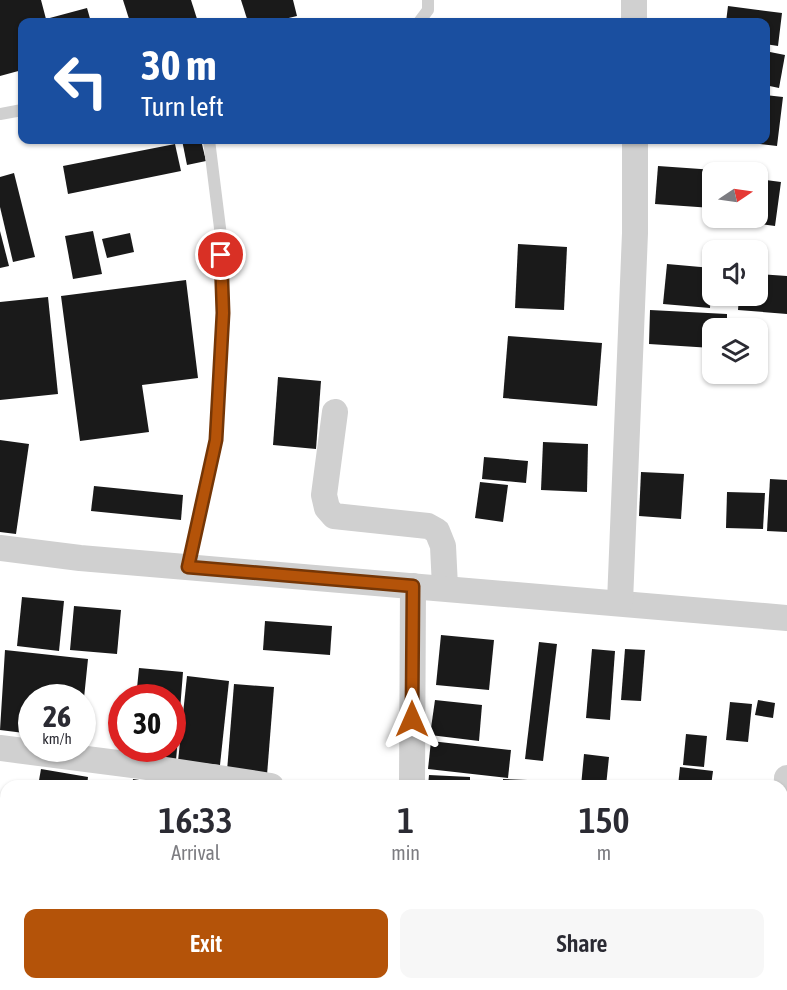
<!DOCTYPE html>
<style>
:root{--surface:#fff;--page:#f7f7f7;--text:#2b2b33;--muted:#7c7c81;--accent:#b45309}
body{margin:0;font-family:"Asap Condensed",sans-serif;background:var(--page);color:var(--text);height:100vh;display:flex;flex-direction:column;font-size:22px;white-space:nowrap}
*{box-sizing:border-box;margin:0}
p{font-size:20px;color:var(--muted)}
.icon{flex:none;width:33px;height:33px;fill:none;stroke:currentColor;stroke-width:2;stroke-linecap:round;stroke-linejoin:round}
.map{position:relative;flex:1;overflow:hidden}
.panel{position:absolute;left:0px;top:780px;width:788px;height:210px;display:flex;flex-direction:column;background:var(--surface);border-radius:18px 18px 0 0;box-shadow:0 2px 4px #0004}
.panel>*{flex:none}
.hud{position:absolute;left:18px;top:18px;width:752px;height:126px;border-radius:12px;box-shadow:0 2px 4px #0004;background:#1a4fa0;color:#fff;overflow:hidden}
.needle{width:39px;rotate:77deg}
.controls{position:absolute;left:702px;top:162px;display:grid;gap:12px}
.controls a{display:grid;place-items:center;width:66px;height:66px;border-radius:12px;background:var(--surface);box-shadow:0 2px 4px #0004;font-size:30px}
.speed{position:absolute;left:18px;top:684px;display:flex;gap:12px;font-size:30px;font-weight:700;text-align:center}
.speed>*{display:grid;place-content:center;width:78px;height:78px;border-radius:50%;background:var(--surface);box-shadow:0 2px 4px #0004;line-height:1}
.speed small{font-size:15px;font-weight:400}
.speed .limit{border:9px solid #d22;background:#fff;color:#111}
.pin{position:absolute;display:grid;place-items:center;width:51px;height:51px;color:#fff;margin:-26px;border:3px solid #fff;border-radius:50%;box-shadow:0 2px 6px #0007}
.me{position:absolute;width:66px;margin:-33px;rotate:0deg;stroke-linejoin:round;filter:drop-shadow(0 0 4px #0008)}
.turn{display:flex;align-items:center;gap:21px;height:126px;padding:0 24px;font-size:27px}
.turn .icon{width:78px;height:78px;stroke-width:2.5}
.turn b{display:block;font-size:42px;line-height:51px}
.eta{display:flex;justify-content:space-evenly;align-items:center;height:102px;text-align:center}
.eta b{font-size:36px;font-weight:600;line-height:42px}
.action{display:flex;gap:12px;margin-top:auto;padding:12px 24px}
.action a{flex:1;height:69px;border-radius:12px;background:var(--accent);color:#fff;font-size:24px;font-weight:600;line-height:69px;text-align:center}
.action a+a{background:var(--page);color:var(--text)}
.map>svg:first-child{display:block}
</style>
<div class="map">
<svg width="787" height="990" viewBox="0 0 787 990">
<rect width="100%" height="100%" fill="#fff"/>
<g fill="#1a1a1a">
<path d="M0,0H41L46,19L87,8L91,22H22V70L0,76Z"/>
<path d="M123,0H191L198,22H130Z"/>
<path d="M241,0H293L297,16L272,22H248Z"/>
<path d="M728,6L782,13L778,46L765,44V22H726Z"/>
<path d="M765,51L785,55L779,88L765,85Z"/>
<path d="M765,95L783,97L777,146L737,141L765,140Z"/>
<path d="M182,140H201L206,161L187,165Z"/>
<path d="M175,144L181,171L68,194L63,166Z"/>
<path d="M658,166L715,170L712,208L655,204Z"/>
<path d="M14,173L35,257L13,262L0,207V177Z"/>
<path d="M758,179L781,182L775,226L723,219L758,218Z"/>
<path d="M0,231L9,266L0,268Z"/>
<path d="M93,231L102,274L73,279L65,236Z"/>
<path d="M130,233L134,252L107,258L102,239Z"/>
<path d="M518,244L567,247L564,310L515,308Z"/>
<path d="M667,264L712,268L710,308L663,304Z"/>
<path d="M758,274L787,276V314L738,310L739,296H758Z"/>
<path d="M186,280L198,378L142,385L149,432L80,441L61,296Z"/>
<path d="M48,297L58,394L0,400V302Z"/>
<path d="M650,310L727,314V328H712V348L649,344Z"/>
<path d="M508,336L602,343L597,406L503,398Z"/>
<path d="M278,377L321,381L316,449L273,445Z"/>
<path d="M0,440L29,444L16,534L0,532Z"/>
<path d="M543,442L588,444L587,492L541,490Z"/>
<path d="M484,457L528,461L526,483L482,479Z"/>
<path d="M641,472L684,474L681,519L639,516Z"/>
<path d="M770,479L787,480V532L767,531Z"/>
<path d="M480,482L508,485L503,522L475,518Z"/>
<path d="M94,486L183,495L181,520L91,511Z"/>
<path d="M727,492L765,493L763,529L726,528Z"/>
<path d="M22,597L64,601L59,651L17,646Z"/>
<path d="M74,606L121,610L117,654L70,650Z"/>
<path d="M265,621L332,626L330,655L263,650Z"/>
<path d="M441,635L494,640L489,690L436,685Z"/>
<path d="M539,642L557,644L543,761L525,759Z"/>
<path d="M592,649L615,651L610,720L586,718Z"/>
<path d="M625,649L645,650L641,701L621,700Z"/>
<path d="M5,650L88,659L84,698H32V734L0,730Z"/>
<path d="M139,668L183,672L176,761L131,757L132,748H172V698H136Z"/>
<path d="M187,676L229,681L220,765L178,761Z"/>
<path d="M234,684L274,687L267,775L227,771Z"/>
<path d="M435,700L482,705L479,741L430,735Z"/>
<path d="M758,700L775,703L773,718L755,715Z"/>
<path d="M730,702L752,704L748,742L726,740Z"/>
<path d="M686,734L707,736L704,767L683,765Z"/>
<path d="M431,741L511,750L508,778L428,769Z"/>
<path d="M584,754L609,757L606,786H581Z"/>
<path d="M680,767L713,771L711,786H678Z"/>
<path d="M41,769L88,777L87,786H38Z"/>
<path d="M429,775L470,777V786H428Z"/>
<path d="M133,779L171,785V786H132Z"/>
<path d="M503,779L554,781V786H503Z"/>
<path d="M729,781L760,784V786H729Z"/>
<path d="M0,860L6,861L1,891H0Z"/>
<path d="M0,980L6,981V984H19V990H0Z"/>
<path d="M572,984H608L607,990H571Z"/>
<rect x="652" y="984" width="44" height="6"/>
</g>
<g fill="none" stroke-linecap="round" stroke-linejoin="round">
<g stroke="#d0d0d0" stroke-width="12">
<path d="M419,22L428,10V0"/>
<path d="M0,114L22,110"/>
<path d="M187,567L216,440L223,313L221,236L209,140"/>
</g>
<g stroke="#d0d0d0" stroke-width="26">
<path d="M634,0V22"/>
<path d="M335,412L324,495L327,508L334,516L428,526L437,531L443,546L445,587"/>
<path d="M0,548L80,558L787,618"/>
<path d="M620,602L635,233V140"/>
<path d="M0,748L133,765L271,786"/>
<path d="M412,786L413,586"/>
<path d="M0,847L6,848"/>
<path d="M782,850L787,778"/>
<path d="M782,961L787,962"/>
<path d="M0,962L6,963"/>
<path d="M298,984L322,990"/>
<path d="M422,984L444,990"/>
<path d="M24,990V984"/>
<path d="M261,990V984"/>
<path d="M385,990L386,984"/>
<path d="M771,990V984"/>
</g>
</g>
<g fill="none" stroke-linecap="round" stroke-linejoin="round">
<defs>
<path id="route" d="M221,255L223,313L216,440L188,567L413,586L412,719"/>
</defs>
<use href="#route" stroke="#753606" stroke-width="15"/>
<use href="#route" stroke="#b45309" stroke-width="10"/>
</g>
</svg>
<div class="controls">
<a><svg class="needle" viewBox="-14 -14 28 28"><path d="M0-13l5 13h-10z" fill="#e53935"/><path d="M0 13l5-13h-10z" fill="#7c7c81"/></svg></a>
<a><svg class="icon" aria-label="sound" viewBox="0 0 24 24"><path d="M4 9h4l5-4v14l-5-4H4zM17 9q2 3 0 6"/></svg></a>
<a><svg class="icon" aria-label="layers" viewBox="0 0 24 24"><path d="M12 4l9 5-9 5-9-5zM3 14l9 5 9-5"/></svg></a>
</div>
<div class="speed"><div>26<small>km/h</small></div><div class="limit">30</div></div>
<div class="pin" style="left:221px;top:255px;background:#d93025"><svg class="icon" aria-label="arrive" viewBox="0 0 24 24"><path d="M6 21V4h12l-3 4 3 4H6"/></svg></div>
<svg class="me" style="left:412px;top:719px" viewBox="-20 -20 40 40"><path d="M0-17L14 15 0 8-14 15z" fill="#b45309" stroke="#fff" stroke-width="4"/></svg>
<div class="hud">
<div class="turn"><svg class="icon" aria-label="left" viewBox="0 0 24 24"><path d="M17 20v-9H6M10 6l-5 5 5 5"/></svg><div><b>30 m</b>Turn left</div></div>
</div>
<section class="panel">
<div class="eta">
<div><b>16:33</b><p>Arrival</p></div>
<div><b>1</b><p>min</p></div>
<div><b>150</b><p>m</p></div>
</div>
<div class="action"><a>Exit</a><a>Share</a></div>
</section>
</div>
